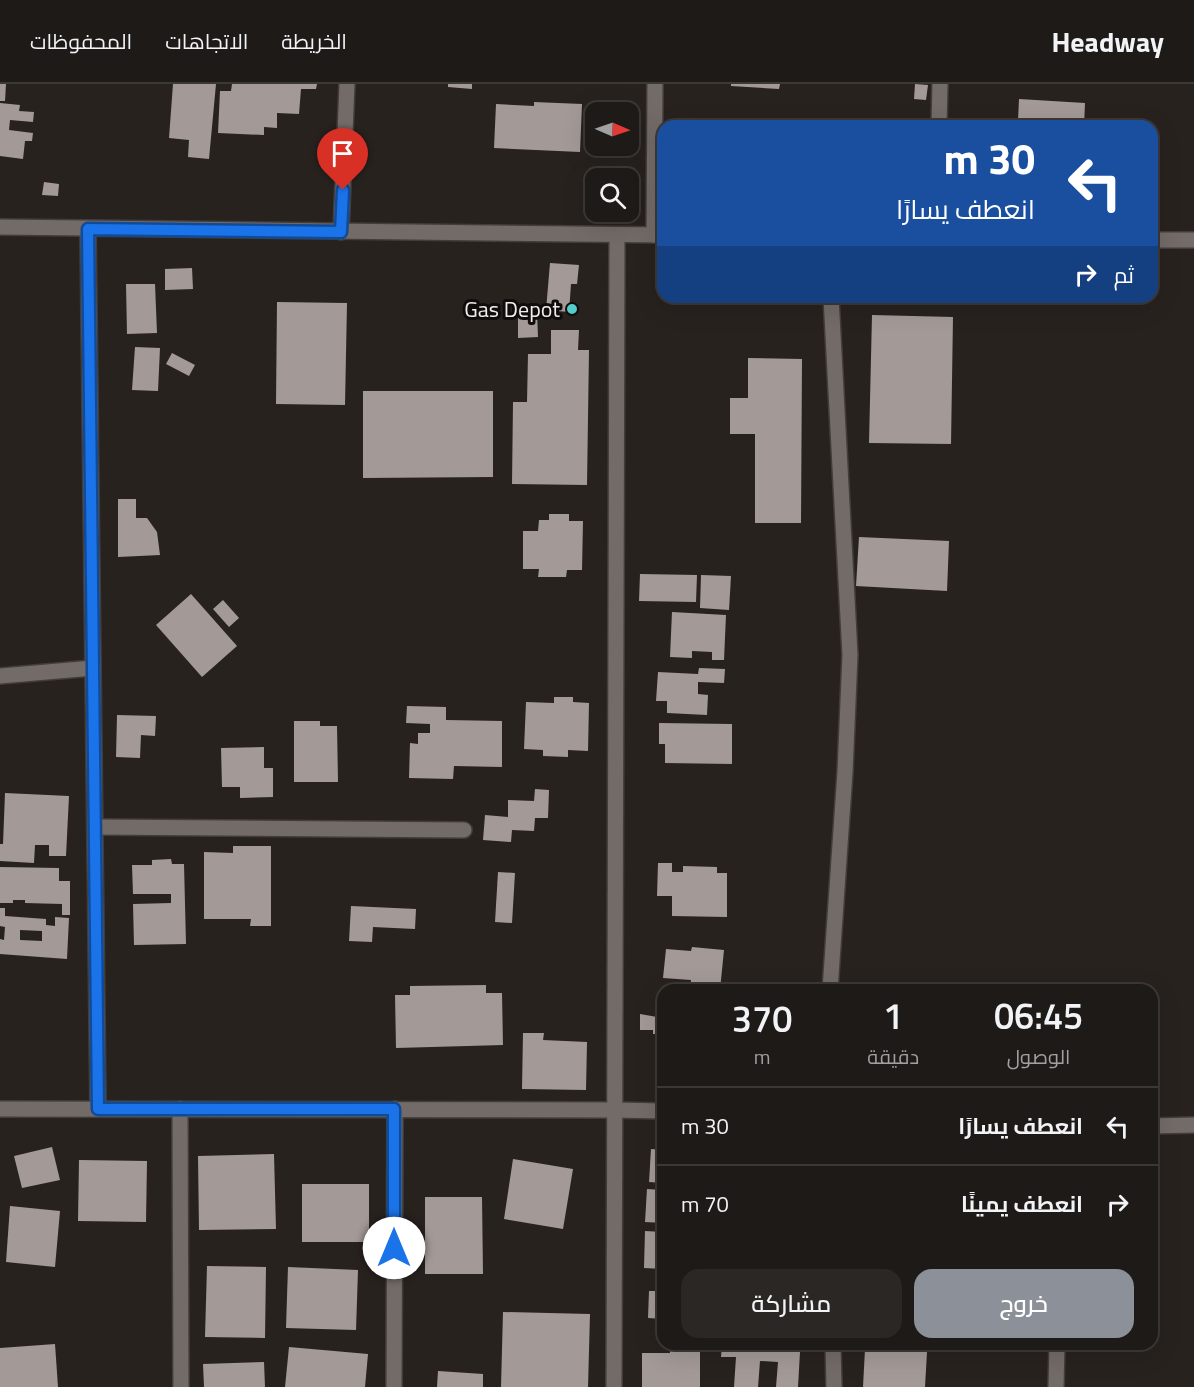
<!DOCTYPE html>
<html lang="ar">
<meta charset="utf-8">
<style>
:root{--surface:#1e1a17;--page:#2b2724;--text:#f1f3f6;--muted:#a1a1a1;--line:#3c3836;--accent:#8c9099}
body{margin:0;font-family:"Titillium Web",Cairo,sans-serif;background:var(--page);color:var(--text);direction:rtl;height:100vh;display:flex;flex-direction:column;font-size:22px;white-space:nowrap}
*{box-sizing:border-box;margin:0}
p{font-size:20px;color:var(--muted)}
.icon{flex:none;width:33px;height:33px;fill:none;stroke:currentColor;stroke-width:2;stroke-linecap:round;stroke-linejoin:round}
.map{position:relative;flex:1;overflow:hidden;direction:ltr}
.drawer{position:absolute;left:657px;top:900px;width:501px;height:366px;display:flex;flex-direction:column;background:var(--surface);border-radius:18px;box-shadow:0 6px 24px #0002,0 0 0 2px var(--line);direction:rtl}
.drawer>*{flex:none}
.guide{position:absolute;left:657px;top:36px;width:501px;height:183px;border-radius:18px;box-shadow:0 6px 24px #0002,0 0 0 2px var(--line);direction:rtl;background:#1a4fa0;color:#fff;overflow:hidden}
.needle{width:39px;rotate:92deg}
.tools{position:absolute;left:585px;top:18px;display:grid;gap:12px}
.tools a{display:grid;place-items:center;width:54px;height:54px;border-radius:12px;background:var(--surface);box-shadow:0 6px 24px #0002,0 0 0 2px var(--line);font-size:30px}
.pin{position:absolute;display:grid;place-items:center;width:51px;height:51px;color:#fff;margin:-62px -26px;border-radius:50% 50% 50% 0;rotate:-45deg;box-shadow:0 0 6px #0007}
.pin .icon{rotate:45deg}
.me{position:absolute;width:66px;margin:-33px;rotate:0deg;stroke-linejoin:round;filter:drop-shadow(0 0 4px #0008)}
.turn{display:flex;align-items:center;gap:21px;height:126px;padding:0 24px;font-size:27px}
.turn .icon{width:78px;height:78px;stroke-width:2.5}
.turn b{display:block;font-size:42px;line-height:51px}
.then{display:flex;align-items:center;height:57px;padding:0 24px;background:#0003;gap:12px;font-size:22px}
.eta{display:flex;justify-content:space-evenly;align-items:center;height:102px;text-align:center}
.eta b{font-size:36px;font-weight:600;line-height:42px}
.button{display:flex;gap:12px;margin-top:auto;padding:12px 24px}
.button a{flex:1;height:69px;border-radius:18px;background:var(--accent);color:#fff;font-size:24px;font-weight:600;line-height:69px;text-align:center}
.button a+a{background:var(--page);color:var(--text)}
ul{padding:0;list-style:none}
li{display:flex;align-items:center;gap:18px;height:78px;padding:0 24px;border-top:2px solid var(--line)}
li div{flex:1}
li b{display:block;font-size:22px}
li em{font-style:normal}
header{display:flex;align-items:center;gap:36px;box-sizing:border-box;height:84px;padding:0 30px;background:var(--surface);border-bottom:2px solid var(--line)}
header strong{font-size:28px}
nav{display:flex;gap:33px;margin-inline-start:auto;font-size:21px}
.map>svg:first-child{display:block}
</style>
<header>
<strong>Headway</strong>
<nav><a>الخريطة</a><a>الاتجاهات</a><a>المحفوظات</a></nav>
</header>
<div class="map">
<svg width="1194" height="1303" viewBox="0 0 1194 1303">
<rect width="100%" height="100%" fill="#28221f"/>
<g fill="#a39a97" fill-rule="evenodd">
<path d="M0,0H6L5,17H0Z"/>
<path d="M173,0H216L209,75L188,73L189,56L169,54Z"/>
<path d="M232,0H317L316,5H301L299,30L277,29V44L264,43V51L218,49L220,7H231Z"/>
<path d="M448,0H472V5L448,3Z"/>
<path d="M731,0H780L779,5L731,2Z"/>
<path d="M915,0L928,1L926,16L914,15Z"/>
<path d="M1019,15L1085,19L1084,42H1033V38L1018,37Z"/>
<path d="M534,18L582,20L580,68L494,64L496,20L534,22Z"/>
<path d="M0,19L20,21L19,27L34,28L33,38L10,36L9,46L33,49L32,57H25L23,75L0,72Z"/>
<path d="M859,39L889,40V42H859Z"/>
<path d="M44,98L59,100L58,112L42,111Z"/>
<path d="M550,179L579,181L577,200H571L569,228L546,226Z"/>
<path d="M192,184L193,205L165,206V185Z"/>
<path d="M126,200H155L157,249L127,250Z"/>
<path d="M277,218L347,219L345,321L276,320Z"/>
<path d="M537,228L538,253L518,254V229Z"/>
<path d="M872,231L953,233L951,360L869,359Z"/>
<path d="M551,246H579L578,266H589L587,401L512,400L513,318H527L528,270H551Z"/>
<path d="M135,263L160,264L158,307L132,306Z"/>
<path d="M172,269L195,281L189,292L166,280Z"/>
<path d="M748,274L802,275L801,439H755V350H730V314H748Z"/>
<path d="M363,307H493V393L363,394Z"/>
<path d="M118,415H136V434H147L157,448L160,471L118,473Z"/>
<path d="M549,430H569V437H583L582,486H567L566,493H538L539,485H523V447H538L539,436H549Z"/>
<path d="M859,453L949,457L947,507L856,502Z"/>
<path d="M640,490L697,491L696,518L639,517Z"/>
<path d="M701,491L731,492L729,526L700,524Z"/>
<path d="M191,510L237,562L202,593L156,541Z"/>
<path d="M223,516L239,534L229,543L213,525Z"/>
<path d="M672,528L726,531L724,576H712V568L692,567V574L670,573Z"/>
<path d="M699,584L725,585L724,599L698,598V610L708,611L707,631L667,629V617H656L658,588L698,590Z"/>
<path d="M554,613H573V618L589,619L588,667L568,666V673L543,672V666L524,665L526,618L554,619Z"/>
<path d="M407,622L446,623V636L502,637V683L454,682L453,695L409,694L410,659L418,660V649H430V640L406,639Z"/>
<path d="M117,631L156,632L155,652L141,651L140,674L116,673Z"/>
<path d="M294,637H320V642H337L338,698H294Z"/>
<path d="M659,639L732,640V680L665,679V660H659Z"/>
<path d="M264,663V684H273V713L240,714V703H222L221,664Z"/>
<path d="M535,705L549,706L548,734H535L534,747L512,746L511,758L483,756L485,731L508,733V716L534,717Z"/>
<path d="M5,709L69,712L66,772H49V761H35L34,779L0,777V760H3Z"/>
<path d="M233,762H271V842H250L251,835H204V768L233,769Z"/>
<path d="M171,775L172,780H184L186,860L134,861L133,820L171,819V810H133L132,781H152V776Z"/>
<path d="M658,779H672V788H683V782L717,783V789H727V833L672,832V812H657Z"/>
<path d="M0,783L59,784V797H70V831H62V820L25,819V816H13V819H0Z"/>
<path d="M498,788L515,789L512,839L495,838Z"/>
<path d="M351,822L416,825L415,845L373,843L372,858L349,857Z"/>
<path d="M0,824H5V832L46,835V841L55,842V833L69,834L67,875L0,870V855L4,856L5,843L0,842ZM20,846L42,847V857L20,856Z"/>
<path d="M692,863L724,866L720,906H690L691,896L663,894L666,865L691,867Z"/>
<path d="M486,901V909H502L503,961L396,964L395,911H410V902Z"/>
<path d="M640,930L663,934V950H653V946H640Z"/>
<path d="M523,949H544L543,956L587,958L586,1006L522,1005Z"/>
<path d="M52,1063L60,1096L22,1104L14,1072Z"/>
<path d="M651,1065L663,1066V1099L649,1098Z"/>
<path d="M274,1070L276,1145L199,1146L198,1072Z"/>
<path d="M513,1075L573,1085L563,1145L504,1135Z"/>
<path d="M79,1076L147,1077L146,1138L78,1137Z"/>
<rect x="302" y="1100" width="67" height="58"/>
<path d="M647,1105L663,1106V1139L645,1138Z"/>
<path d="M425,1113H482L483,1190H425Z"/>
<path d="M10,1122L60,1127L55,1183L6,1178Z"/>
<path d="M645,1147L663,1148V1185L644,1184Z"/>
<path d="M207,1182L266,1183L265,1254L205,1253Z"/>
<path d="M288,1183L358,1186L356,1246L286,1244Z"/>
<path d="M649,1207H663V1235L648,1234Z"/>
<path d="M503,1228L590,1230L588,1303H501Z"/>
<path d="M55,1260L58,1303H0V1264Z"/>
<path d="M670,1260H700V1303H642V1269H670Z"/>
<path d="M722,1260H770L769,1266L800,1268L798,1303H776L778,1278L760,1277L758,1303H734L736,1273H721Z"/>
<path d="M289,1263L368,1270L365,1303H285Z"/>
<path d="M865,1265L927,1268L925,1303H863Z"/>
<path d="M264,1278L265,1303H204L203,1280Z"/>
<path d="M438,1287L483,1290V1303H437Z"/>
</g>
<g fill="none" stroke-linecap="round" stroke-linejoin="round">
<defs>
<g id="minor">
<path d="M939,42L940,0"/>
<path d="M0,143L663,151"/>
<path d="M88,145L98,1025"/>
<path d="M341,148L347,0"/>
<path d="M654,151L655,0"/>
<path d="M1152,156H1194"/>
<path d="M0,592L93,584"/>
<path d="M95,743L464,746"/>
<path d="M830,906L845,688L850,571L831,213"/>
<path d="M0,1025L615,1026L663,1027"/>
<path d="M180,1025L181,1303"/>
<path d="M1152,1042L1194,1041"/>
<path d="M833,1260L834,1303"/>
<path d="M394,1303L395,1025"/>
<path d="M614,1303L617,151"/>
<path d="M1056,1303L1057,1260"/>
</g>
</defs>
<use href="#minor" stroke="#423d3b" stroke-width="18"/>
<use href="#minor" stroke="#736b68" stroke-width="15"/>
</g>
<g fill="none" stroke-linecap="round" stroke-linejoin="round">
<defs>
<path id="route" d="M343,106L341,148L88,145L98,1025H394V1164"/>
</defs>
<use href="#route" stroke="#114b97" stroke-width="15"/>
<use href="#route" stroke="#1a73e8" stroke-width="10"/>
</g>
<circle fill="#53cdc9" stroke="#0f0c0b" stroke-width="2" cx="572" cy="225" r="6"/>
<g text-anchor="middle" dominant-baseline="central" stroke-width="6" stroke-linejoin="round" paint-order="stroke">
<g font-size="22" fill="#f2edec" stroke="#0f0c0b" text-anchor="end">
<text x="560" y="225">Gas Depot</text>
</g>
</g>
</svg>
<div class="tools">
<a><svg class="needle" viewBox="-14 -14 28 28"><path d="M0-13l5 13h-10z" fill="#e53935"/><path d="M0 13l5-13h-10z" fill="#a1a1a1"/></svg></a>
<a><svg class="icon" aria-label="search" viewBox="0 0 24 24"><circle cx="10" cy="10" r="6"/><path d="M15 15l6 6"/></svg></a>
</div>
<div class="pin" style="left:343px;top:106px;background:#d93025"><svg class="icon" aria-label="arrive" viewBox="0 0 24 24"><path d="M6 21V4h12l-3 4 3 4H6"/></svg></div>
<svg class="me" style="left:394px;top:1164px" viewBox="-20 -20 40 40"><circle r="19" fill="#fff"/><path d="M0-13L10 11 0 6-10 11z" fill="#1a73e8"/></svg>
<div class="guide">
<div class="turn"><svg class="icon" aria-label="left" viewBox="0 0 24 24"><path d="M17 20v-9H6M10 6l-5 5 5 5"/></svg><div><b>30 m</b>انعطف يسارًا</div></div>
<div class="then">ثم<svg class="icon" aria-label="right" viewBox="0 0 24 24"><path d="M7 20v-9h11M14 6l5 5-5 5"/></svg></div>
</div>
<section class="drawer">
<div class="eta">
<div><b>06:45</b><p>الوصول</p></div>
<div><b>1</b><p>دقيقة</p></div>
<div><b>370</b><p>m</p></div>
</div>
<ul>
<li><svg class="icon" aria-label="left" viewBox="0 0 24 24"><path d="M17 20v-9H6M10 6l-5 5 5 5"/></svg><div><b>انعطف يسارًا</b></div><em>30 m</em></li>
<li><svg class="icon" aria-label="right" viewBox="0 0 24 24"><path d="M7 20v-9h11M14 6l5 5-5 5"/></svg><div><b>انعطف يمينًا</b></div><em>70 m</em></li>
</ul>
<div class="button"><a>خروج</a><a>مشاركة</a></div>
</section>
</div>
